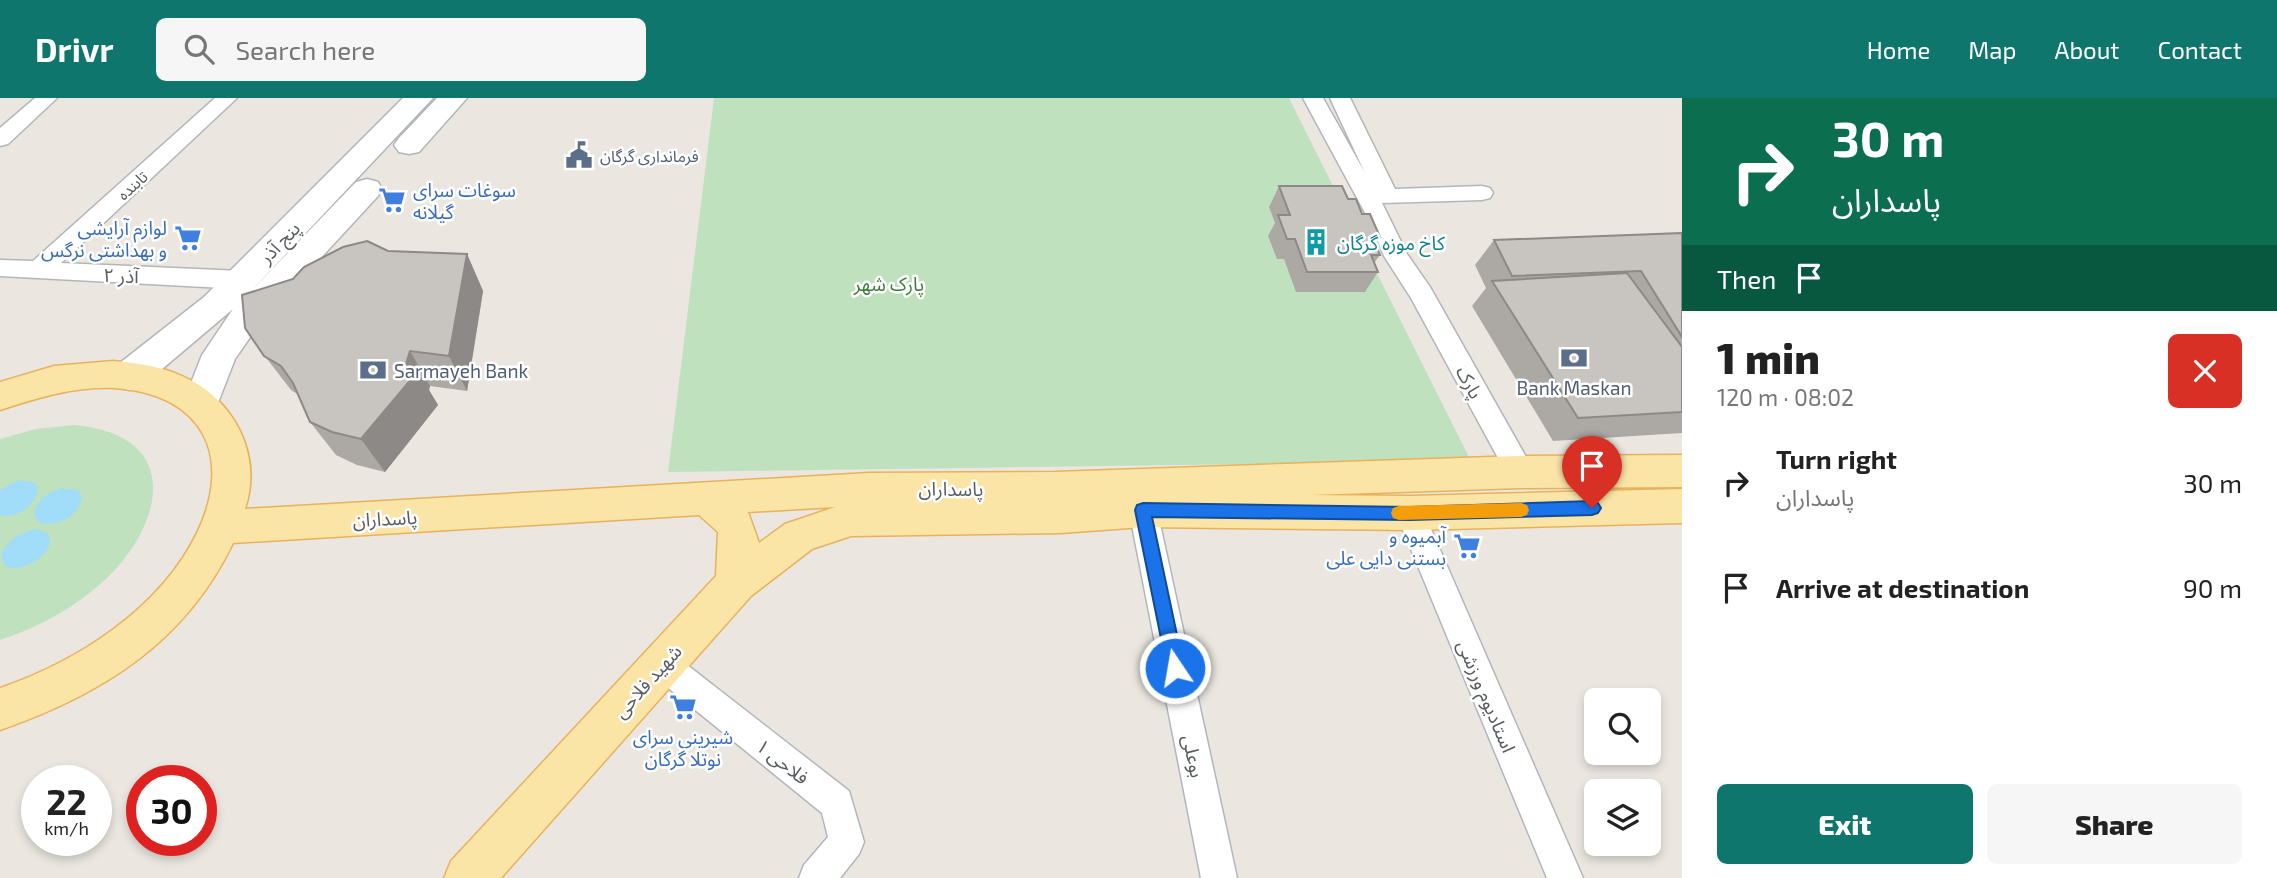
<!DOCTYPE html>
<meta charset="utf-8">
<style>
:root{--surface:#fff;--page:#f6f6f6;--text:#222;--muted:#767676;--accent:#0f766e}
body{margin:0;font-family:"Exo 2","Noto Sans Arabic",sans-serif;background:var(--page);color:var(--text);height:100vh;display:flex;flex-direction:column;font-size:26px;white-space:nowrap}
*{box-sizing:border-box;margin:0}
p{font-size:23px;color:var(--muted)}
.icon{flex:none;width:38px;height:38px;fill:none;stroke:currentColor;stroke-width:2;stroke-linecap:round;stroke-linejoin:round}
.map{position:relative;flex:1;overflow:hidden}
.side{display:flex;flex-direction:column;background:var(--surface);width:595px}
.side>*{flex:none}
.top-card{background:#0b6e4f;color:#fff;overflow:hidden}
.buttons{position:absolute;left:1584px;top:590px;display:grid;gap:14px}
.buttons a{display:grid;place-items:center;width:77px;height:77px;border-radius:10px;background:var(--surface);box-shadow:0 4px 10px #0003;font-size:35px}
.speed{position:absolute;left:21px;top:667px;display:flex;gap:14px;font-size:35px;font-weight:700;text-align:center}
.speed>*{display:grid;place-content:center;width:91px;height:91px;border-radius:50%;background:var(--surface);box-shadow:0 4px 10px #0003;line-height:1}
.speed small{font-size:18px;font-weight:400}
.speed .limit{border:10px solid #d22;background:#fff;color:#111}
.pin{position:absolute;display:grid;place-items:center;width:60px;height:60px;color:#fff;margin:-72px -30px;border-radius:50% 50% 50% 0;rotate:-45deg;box-shadow:0 0 7px #0007}
.pin .icon{rotate:45deg}
.me{position:absolute;width:77px;margin:-38px;rotate:348deg;stroke-linejoin:round;filter:drop-shadow(0 0 5px #0008)}
.turn{display:flex;align-items:center;gap:24px;height:147px;padding:0 35px;font-size:32px}
.turn .icon{width:91px;height:91px;stroke-width:2.5}
.turn b{display:block;font-size:49px;line-height:60px}
.then{display:flex;align-items:center;height:66px;padding:0 35px;background:#0003;gap:14px;font-size:26px}
.round{display:grid;place-items:center;flex:none;width:74px;height:74px;border-radius:10px;background:var(--page)}
.headline{display:flex;align-items:center;justify-content:space-between;height:119px;padding:0 35px}
h1{font-size:42px;font-weight:800;line-height:52px}
.cta{display:flex;gap:14px;margin-top:auto;padding:14px 35px}
.cta a{flex:1;height:80px;border-radius:10px;background:var(--accent);color:#fff;font-size:28px;font-weight:800;line-height:80px;text-align:center}
.cta a+a{background:var(--page);color:var(--text)}
ul{padding:0;list-style:none}
li{display:flex;align-items:center;gap:21px;height:105px;padding:0 35px}
li div{flex:1}
li b{display:block;font-size:26px}
li em{font-style:normal}
header{display:flex;align-items:center;gap:42px;box-sizing:border-box;height:98px;padding:0 35px;background:var(--accent);color:#fff}
header strong{font-size:33px}
nav{display:flex;gap:38px;margin-inline-start:auto;font-size:24px}
.search{width:490px;height:63px;background:var(--page);display:flex;align-items:center;gap:18px;box-sizing:border-box;padding:0 24px;border-radius:10px;color:var(--muted);font-size:26px}
main{display:flex;flex:1;min-height:0}
.map>svg:first-child{display:block}
</style>
<header>
<strong>Drivr</strong>
<div class="search"><svg class="icon" aria-label="search" viewBox="0 0 24 24"><circle cx="10" cy="10" r="6"/><path d="M15 15l6 6"/></svg>Search here</div>
<nav><a>Home</a><a>Map</a><a>About</a><a>Contact</a></nav>
</header>
<main>
<div class="map">
<svg width="1682" height="780" viewBox="0 0 1682 780">
<rect width="100%" height="100%" fill="#ebe7e0"/>
<g fill="#c0e1bd">
<path d="M714,0H1289L1471,363L668,374Z"/>
<path d="M75,327C180,337 167,421 107,480C76,509 40,529 0,542V341L36,331Z"/>
</g>
<g fill="#a1dcf9">
<path d="M19,382L35,385L38,391C35,409 18,419 0,418V392Z"/>
<path d="M62,390L78,392L82,399C79,419 57,430 38,424L34,417C36,402 48,394 62,390Z"/>
<path d="M36,431C71,437 32,479 5,468L1,456C8,442 20,434 36,431Z"/>
</g>
<g fill="none" stroke-linecap="round" stroke-linejoin="round">
<defs>
<g id="street">
<path d="M35,0H57L8,46L0,48V30Z"/>
<path d="M215,0H237L61,165L242,173L250,176L254,182L250,188L242,191L0,178V162L33,163Z"/>
<path d="M1303,0H1323L1365,75L1330,0H1350L1395,91L1482,88L1490,90L1493,95L1490,100L1482,102L1382,105L1407,156L1430,189L1530,366L1534,374L1530,382L1520,385L1510,382L1411,200L1384,158L1371,126Z"/>
<path d="M1143,400L1153,403L1157,412L1237,780H1201L1129,412L1133,403Z"/>
<path d="M1410,403L1420,406L1424,415L1583,780H1547L1396,415L1400,406Z"/>
<path d="M662,551L673,556L849,693L864,744L859,756L840,780H799L804,767L828,739L822,715L651,576L646,566L651,556Z"/>
</g>
<g id="secondary">
<path d="M403,0H433L251,193L356,84L367,81L378,84L382,91L378,98L258,228L235,261L214,315L201,319L188,315L183,305L202,257L233,211L142,288L129,292L116,288L111,278L116,268L204,199Z"/>
<path d="M437,0H467L419,54L409,56L399,54L394,47L399,40Z"/>
</g>
<path id="primary" d="M113,263C136,265 160,268 182,278C234,301 263,356 245,411L869,375L1055,374L1520,358L1682,357V389L1520,390L1310,397L1410,398L1682,391V425L1410,432L1143,429L1061,435L851,438L812,451L751,498L501,780H444L451,763L716,478L718,434L699,417L233,445C185,545 101,597 0,632V590C77,564 160,511 197,435C234,358 203,296 115,290C75,288 37,300 0,312V284L54,268ZM835,409L785,426L759,445L748,414Z"/>
</defs>
<use href="#street" stroke="#b2b6ba" stroke-width="3"/>
<use href="#secondary" stroke="#b1b5ba" stroke-width="3"/>
<use href="#primary" stroke="#e8b25c" stroke-width="3"/>
<use href="#street" fill="#fff" fill-rule="evenodd"/>
<use href="#secondary" fill="#fff" fill-rule="evenodd"/>
<use href="#primary" fill="#fae4a6" fill-rule="evenodd"/>
</g>
<g fill="#aca9a4">
<path d="M1279,88L1348,101L1362,116L1380,139L1375,147L1380,157L1374,165L1378,174L1365,194H1296L1284,161H1277L1268,138L1275,125L1269,109Z"/>
<path d="M1682,135V335L1553,343L1472,208L1486,190L1475,167L1494,142Z"/>
<path d="M388,153L467,156L483,193L467,293L430,288L429,292L438,307L385,374L357,367L336,357L310,324L299,297L291,292L254,244Z"/>
</g>
<g fill="#8c8986">
<path d="M467,156L483,193L467,293L449,258Z"/>
<path d="M410,253L430,288L429,292L438,307L385,374L361,341L406,266Z"/>
</g>
<g fill="#c8c4bf" stroke="#8c8986" stroke-width="2">
<path d="M1279,88H1342L1348,101H1356L1362,116H1370L1380,139H1372L1380,157H1371L1378,174H1307L1295,141H1287L1278,117H1290Z"/>
<path d="M1682,135V239L1641,173L1512,178L1494,142Z"/>
<path d="M367,143L388,153L467,156L449,258L410,253L406,266L418,273L361,341L332,334L310,324L293,285L281,268L264,258L245,230L242,197L293,181L304,169L343,149Z"/>
<path d="M1627,175L1682,249V314L1578,320L1492,183Z"/>
</g>
<path fill="#1a73e8" stroke="#114b97" stroke-width="2" d="M1592,403L1598,405L1601,410L1598,415L1592,417L1410,422L1152,419L1184,570L1182,576L1175,578L1169,576L1167,570L1135,412L1137,407L1143,405L1410,409Z"/>
<path fill="#f59e0b" d="M1521,405L1527,407L1529,412L1527,417L1521,419L1399,422L1393,420L1391,415L1393,410L1399,408Z"/>
<defs>
<symbol id="civic-bare" viewBox="-9 -9 18 18"><path d="M-.6-6.5H3V-4.5H.6V-3L4-1V1h2V6H-6V1h2V-1L-.6-3ZM-1.2 2.5V6h2.4V2.5Z" fill="#5c6f8a" stroke="#fff" stroke-width="2.5" paint-order="stroke"/></symbol>
<symbol id="supermarket-bare" viewBox="-9 -9 18 18"><path d="M-6-5.5h2.5l.6 2H6L4.5 2H-2.5L-4.4-4H-6ZM-1.5 3.2a1.3 1.3 0 1 0 .1 0ZM3 3.2a1.3 1.3 0 1 0 .1 0Z" fill="#3f7fe0" stroke="#fff" stroke-width="2.5" paint-order="stroke"/></symbol>
<symbol id="building-bare" viewBox="-9 -9 18 18"><path d="M-4-6H4V6H1V3H-1V6H-4ZM-2.5-4.3h1.7v1.8h-1.7ZM.8-4.3h1.7v1.8H.8ZM-2.5-1h1.7V.8h-1.7ZM.8-1h1.7V.8H.8Z" fill="#0f9aa8" stroke="#fff" stroke-width="2.5" paint-order="stroke"/></symbol>
<symbol id="bank-bare" viewBox="-9 -9 18 18"><path d="M-6-4H6V4H-6ZM0-2.3a2.3 2.3 0 1 0 0 4.6a2.3 2.3 0 1 0 0-4.6Z" fill="#5c6f8a" stroke="#fff" stroke-width="2.5" paint-order="stroke"/></symbol>
</defs>
<g fill-rule="evenodd">
<use href="#civic-bare" x="560" y="38" width="38" height="38"/>
<use href="#supermarket-bare" x="373" y="83" width="38" height="38"/>
<use href="#supermarket-bare" x="169" y="121" width="38" height="38"/>
<use href="#building-bare" x="1297" y="125" width="38" height="38"/>
<use href="#bank-bare" x="1555" y="241" width="38" height="38"/>
<use href="#bank-bare" x="354" y="253" width="38" height="38"/>
<use href="#supermarket-bare" x="1448" y="429" width="38" height="38"/>
<use href="#supermarket-bare" x="664" y="590" width="38" height="38"/>
</g>
<g text-anchor="middle" dominant-baseline="central" stroke-width="5" stroke-linejoin="round" paint-order="stroke">
<g font-size="16" fill="#4e5e75" stroke="#fff" text-anchor="start">
<text x="600" y="57">فرمانداری گرگان</text>
</g>
<g font-size="16" fill="#585c60" stroke="#fff">
<text transform="translate(132 87) rotate(-42)">تابنده</text>
</g>
<g font-size="19" fill="#366cbe" stroke="#fff" text-anchor="end">
<text x="413" y="91" text-anchor="start">سوغات سرای<tspan x="413" dy="22">گیلانه</tspan></text>
<text x="167" y="129">لوازم آرایشی<tspan x="167" dy="22">و بهداشتی نرگس</tspan></text>
<text x="1446" y="437">آبمیوه و<tspan x="1446" dy="22">بستنی دایی علی</tspan></text>
<text x="683" y="638" text-anchor="middle">شیرینی سرای<tspan x="683" dy="22">نوتلا گرگان</tspan></text>
</g>
<g font-size="19" fill="#585c60" stroke="#fff">
<text transform="translate(279 144) rotate(-46)">پنج آذر</text>
<text transform="translate(121 177) rotate(2)">۲ آذر</text>
<text transform="translate(1470 284) rotate(61)">پارک</text>
<text x="951" y="390">پاسداران</text>
<text transform="translate(385 420) rotate(-3)">پاسداران</text>
<text transform="translate(647 583) rotate(-48)">شهید فلاحی</text>
<text transform="translate(1487 598) rotate(67)">استادیوم ورزشی</text>
<text transform="translate(1194 658) rotate(78)">بوعلی</text>
<text transform="translate(783 663) rotate(38)">۱ فلاحی</text>
</g>
<g font-size="19" fill="#0d838f" stroke="#fff" text-anchor="start">
<text x="1337" y="144">کاخ موزه گرگان</text>
</g>
<g font-size="19" fill="#3c7f38" stroke="#fff">
<text x="889" y="185">پارک شهر</text>
</g>
<g font-size="19" fill="#4e5e75" stroke="#fff" text-anchor="start">
<text x="394" y="272">Sarmayeh Bank</text>
<text x="1574" y="289" text-anchor="middle">Bank Maskan</text>
</g>
</g>
</svg>
<div class="buttons">
<a><svg class="icon" aria-label="search" viewBox="0 0 24 24"><circle cx="10" cy="10" r="6"/><path d="M15 15l6 6"/></svg></a>
<a><svg class="icon" aria-label="layers" viewBox="0 0 24 24"><path d="M12 4l9 5-9 5-9-5zM3 14l9 5 9-5"/></svg></a>
</div>
<div class="speed"><div>22<small>km/h</small></div><div class="limit">30</div></div>
<div class="pin" style="left:1592px;top:410px;background:#d93025"><svg class="icon" aria-label="arrive" viewBox="0 0 24 24"><path d="M6 21V4h12l-3 4 3 4H6"/></svg></div>
<svg class="me" style="left:1175px;top:570px" viewBox="-20 -20 40 40"><circle r="17" fill="#1a73e8" stroke="#fff" stroke-width="3"/><path d="M0-11L8 9 0 5-8 9z" fill="#fff"/></svg>
</div>
<section class="side">
<div class="top-card">
<div class="turn"><svg class="icon" aria-label="right" viewBox="0 0 24 24"><path d="M7 20v-9h11M14 6l5 5-5 5"/></svg><div><b>30 m</b>پاسداران</div></div>
<div class="then">Then<svg class="icon" aria-label="arrive" viewBox="0 0 24 24"><path d="M6 21V4h12l-3 4 3 4H6"/></svg></div>
</div>
<div class="headline"><div><h1>1 min</h1><p>120 m · 08:02</p></div><a class="round" style="background:#d93025;color:#fff"><svg class="icon" aria-label="close" viewBox="0 0 24 24"><path d="M6 6l12 12M18 6L6 18"/></svg></a></div>
<ul>
<li><svg class="icon" aria-label="right" viewBox="0 0 24 24"><path d="M7 20v-9h11M14 6l5 5-5 5"/></svg><div><b>Turn right</b><p>پاسداران</p></div><em>30 m</em></li>
<li><svg class="icon" aria-label="arrive" viewBox="0 0 24 24"><path d="M6 21V4h12l-3 4 3 4H6"/></svg><div><b>Arrive at destination</b></div><em>90 m</em></li>
</ul>
<div class="cta"><a>Exit</a><a>Share</a></div>
</section>
</main>
